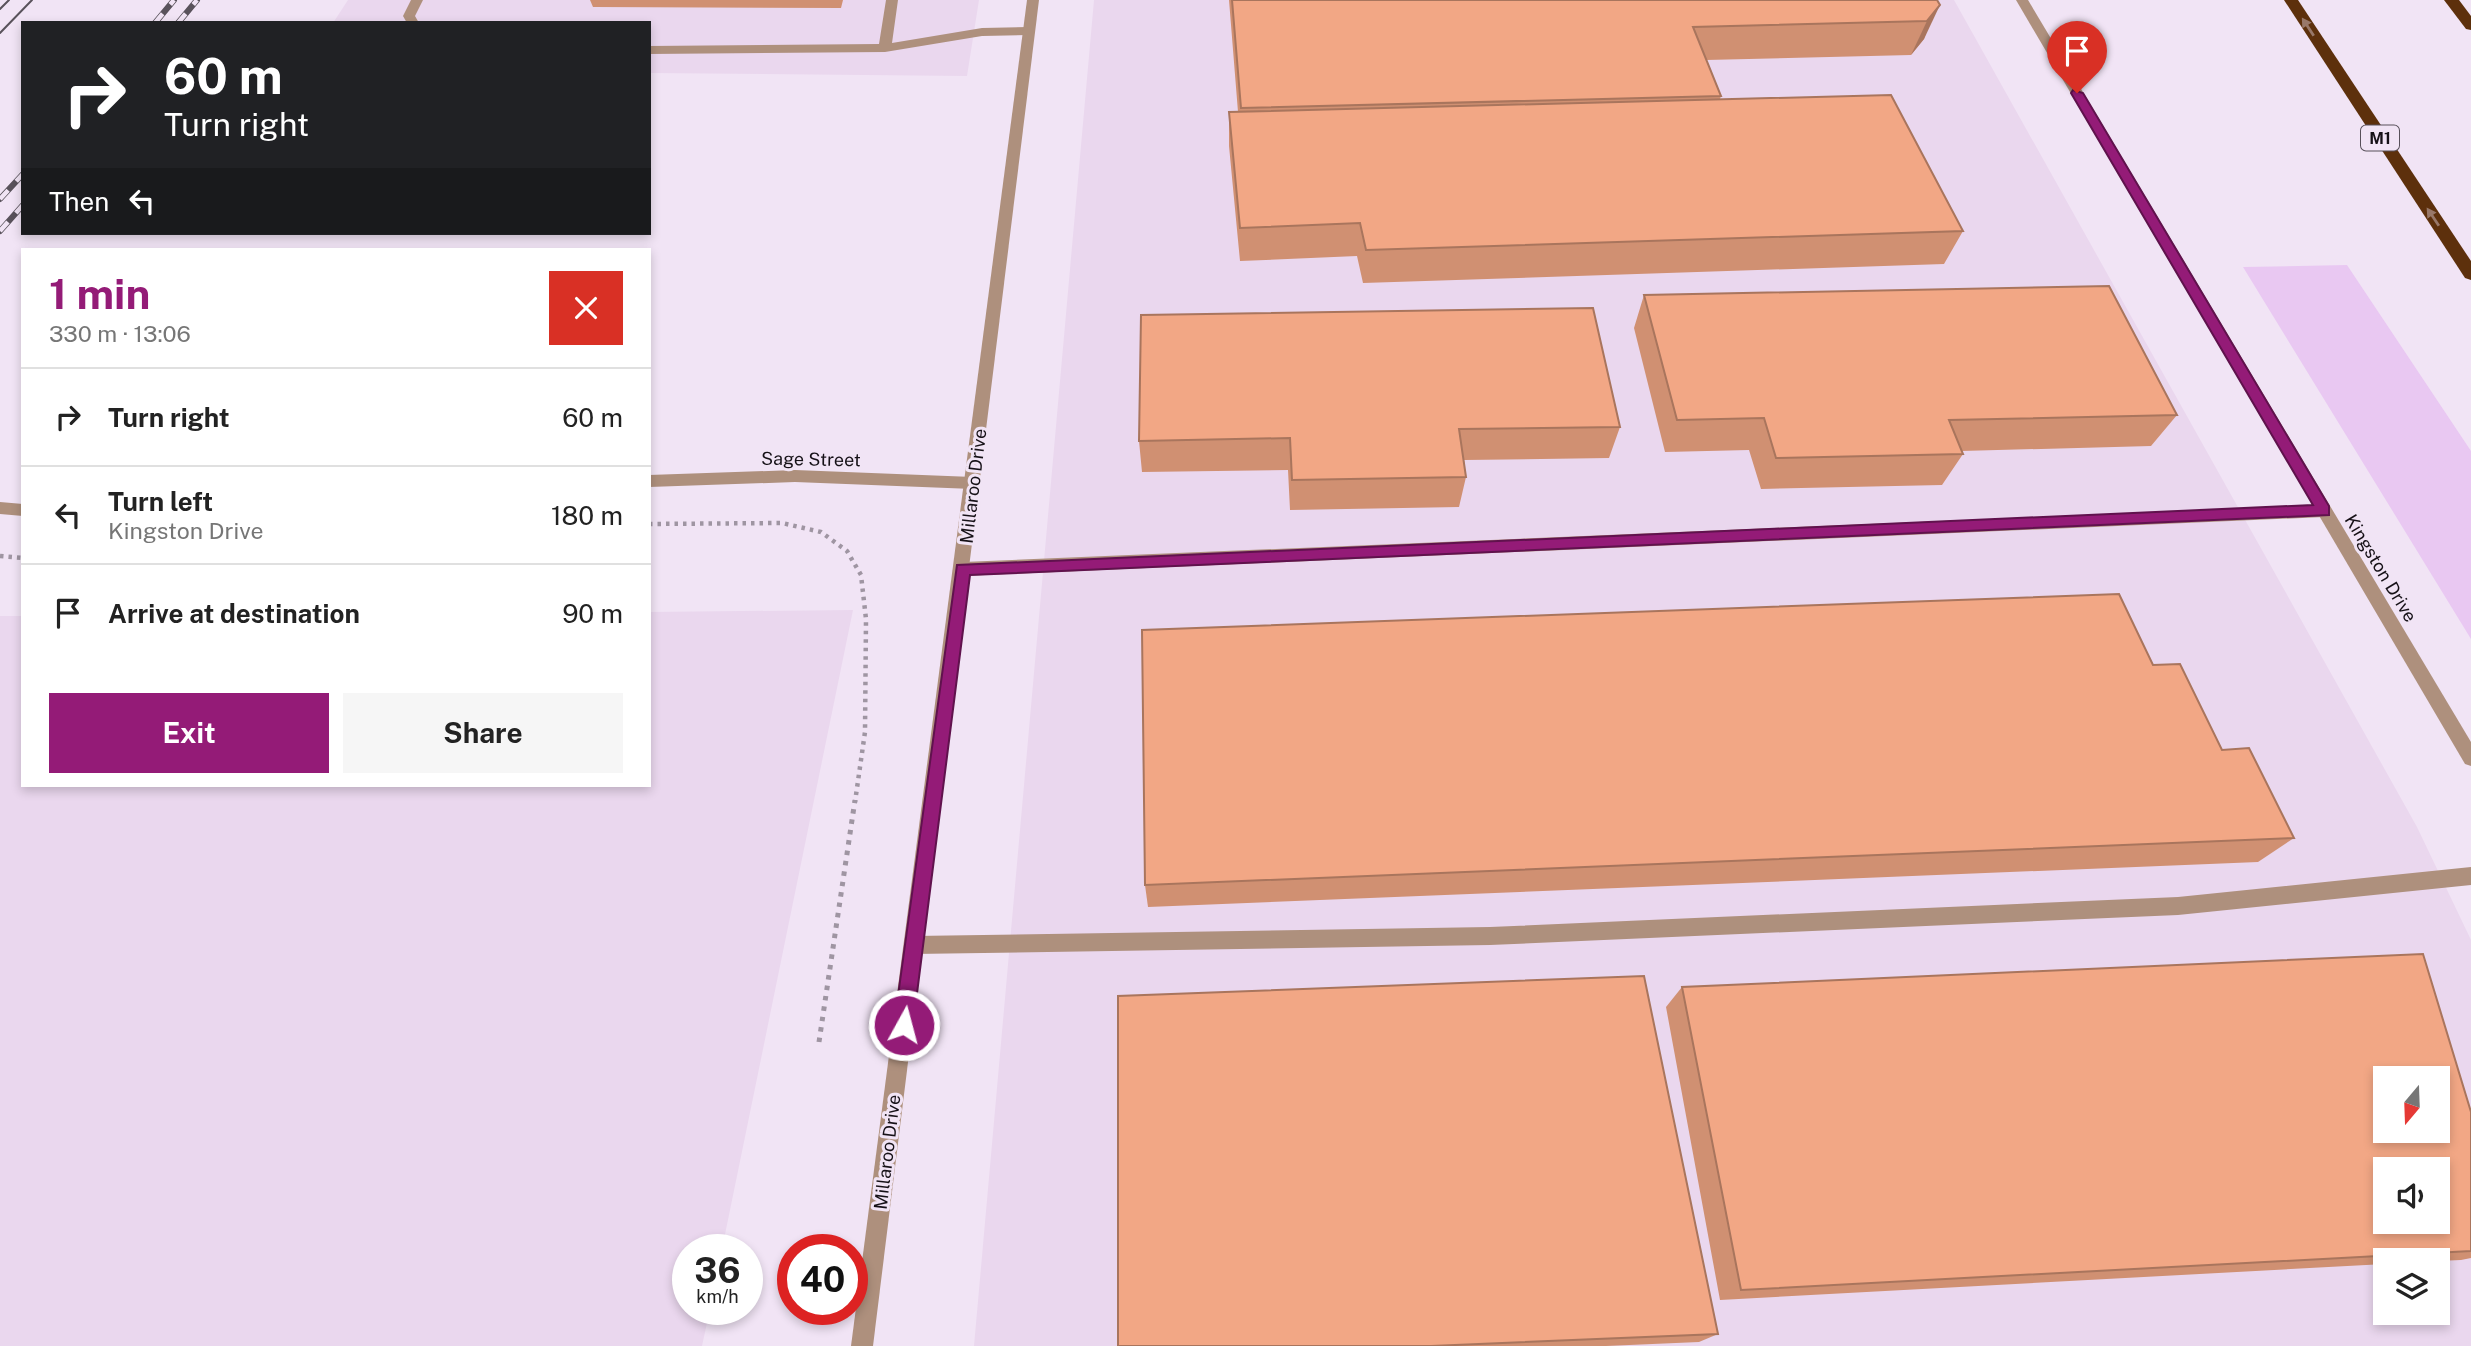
<!DOCTYPE html>
<meta charset="utf-8">
<style>
:root{--surface:#fff;--page:#f6f6f6;--text:#222;--muted:#767676;--line:#e0e0e0;--accent:#941b77}
body{margin:0;font-family:"Public Sans",sans-serif;background:var(--page);color:var(--text);height:100vh;display:flex;flex-direction:column;font-size:26px;white-space:nowrap}
*{box-sizing:border-box;margin:0}
p{font-size:23px;color:var(--muted)}
.icon{flex:none;width:38px;height:38px;fill:none;stroke:currentColor;stroke-width:2;stroke-linecap:round;stroke-linejoin:round}
.map{position:relative;flex:1;overflow:hidden}
.sheet{position:absolute;left:21px;top:248px;width:630px;height:539px;display:flex;flex-direction:column;background:var(--surface);border-radius:0px;box-shadow:0 4px 10px #0003}
.sheet>*{flex:none}
.top-card{position:absolute;left:21px;top:21px;width:630px;height:214px;border-radius:0px;box-shadow:0 4px 10px #0003;background:#202124;color:#fff;overflow:hidden}
.needle{width:46px;rotate:199deg}
.controls{position:absolute;left:2373px;top:1066px;display:grid;gap:14px}
.controls a{display:grid;place-items:center;width:77px;height:77px;border-radius:0px;background:var(--surface);box-shadow:0 4px 10px #0003;font-size:35px}
.speed{position:absolute;left:672px;top:1234px;display:flex;gap:14px;font-size:35px;font-weight:700;text-align:center}
.speed>*{display:grid;place-content:center;width:91px;height:91px;border-radius:50%;background:var(--surface);box-shadow:0 4px 10px #0003;line-height:1}
.speed small{font-size:18px;font-weight:400}
.speed .limit{border:10px solid #d22;background:#fff;color:#111}
.pin{position:absolute;display:grid;place-items:center;width:60px;height:60px;color:#fff;margin:-72px -30px;border-radius:50% 50% 50% 0;rotate:-45deg;box-shadow:0 0 7px #0007}
.pin .icon{rotate:45deg}
.me{position:absolute;width:77px;margin:-38px;rotate:7deg;stroke-linejoin:round;filter:drop-shadow(0 0 5px #0008)}
.turn{display:flex;align-items:center;gap:24px;height:147px;padding:0 28px;font-size:32px}
.turn .icon{width:91px;height:91px;stroke-width:2.5}
.turn b{display:block;font-size:49px;line-height:60px}
.then{display:flex;align-items:center;height:66px;padding:0 28px;background:#0003;gap:14px;font-size:26px}
.round{display:grid;place-items:center;flex:none;width:74px;height:74px;border-radius:0px;background:var(--page)}
.head{display:flex;align-items:center;justify-content:space-between;height:119px;padding:0 28px}
h1{font-size:42px;font-weight:700;line-height:52px;color:var(--accent)}
.action{display:flex;gap:14px;margin-top:auto;padding:14px 28px}
.action a{flex:1;height:80px;border-radius:0px;background:var(--accent);color:#fff;font-size:28px;font-weight:700;line-height:80px;text-align:center}
.action a+a{background:var(--page);color:var(--text)}
ul{padding:0;list-style:none}
li{display:flex;align-items:center;gap:21px;height:98px;padding:0 28px;border-top:2px solid var(--line)}
li div{flex:1}
li b{display:block;font-size:26px}
li em{font-style:normal}
.map>svg:first-child{display:block}
</style>
<div class="map">
<svg width="2471" height="1346" viewBox="0 0 2471 1346">
<rect width="100%" height="100%" fill="#f1e4f5"/>
<g fill="#ead7ee" fill-rule="evenodd">
<path d="M348,0H979L967,76L649,73V23H333Z"/>
<path d="M1094,0H1954L2417,827L2471,940V1346H974ZM2385,1078H2438V1130H2385ZM2385,1169H2438V1222H2385ZM2385,1260H2438V1312H2385Z"/>
<path d="M853,610L722,1249L688,1250V1309H710L702,1346H0V616H23V786H649V612Z"/>
</g>
<path fill="#e9c8f2" d="M2347,265L2471,451V639L2243,267Z"/>
<g fill="none" stroke-linecap="round" stroke-linejoin="round">
<g stroke="#9f95a2" stroke-width="4.5" stroke-dasharray="3.5 5" stroke-linecap="butt">
<path d="M649,524L782,523L821,532L847,551L861,575L866,619L865,732L855,802"/>
<path d="M0,556L23,558"/>
</g>
<path stroke="#9f95a2" stroke-width="5" stroke-dasharray="4.5 6" stroke-linecap="butt" d="M819,1042L855,800"/>
<g fill="#ae907d" fill-rule="evenodd">
<path d="M411,0H423L415,16L419,23H407L403,16Z"/>
<path d="M886,0H898L892,43L982,28L1029,27L1035,31L1029,35L982,36L885,52L649,54V46L879,44Z"/>
<path d="M2324,505L2332,511L2324,517L963,576L955,569L963,562Z"/>
</g>
<g fill="#ae907d" fill-rule="evenodd">
<path d="M795,470L973,477L981,483L973,489L795,482L649,487V475Z"/>
<path d="M0,502L23,504V516L0,514Z"/>
<path d="M2471,867V885L2178,915L1490,945L914,954L907,952L904,945L907,938L914,936L1490,927L2178,897Z"/>
</g>
<g fill="#ae907d" fill-rule="evenodd">
<path d="M1027,0H1039L873,1346H851Z"/>
<path d="M2016,0H2028L2471,742V766L2465,764Z"/>
</g>
<g fill="#5d300c" fill-rule="evenodd">
<path d="M2284,0H2298L2471,261V280L2465,278Z"/>
<path d="M2444,0H2459L2471,16V30L2466,29Z"/>
</g>
<g stroke="#59525b" stroke-width="2">
<path d="M0,9L9,0"/>
<path d="M0,33L32,0"/>
</g>
<defs>
<g id="rail">
<path d="M155,23L174,0"/>
<path d="M178,23L197,0"/>
<path d="M0,199L23,174"/>
<path d="M0,231L23,205"/>
</g>
</defs>
<use href="#rail" stroke="#59525b" stroke-width="6"/>
<use href="#rail" stroke="#f1e4f5" stroke-width="4.5" stroke-dasharray="12" stroke-linecap="butt"/>
</g>
<g fill="#d09072">
<path d="M590,0H843L841,8L593,7Z"/>
<path d="M1229,0H1937L1924,39L1911,55L1706,60L1721,96L1720,99L1963,231L1944,264L1363,283L1357,256L1240,261L1229,146V112H1238Z"/>
<path d="M1644,295L2177,415L2151,446L1961,451L1963,454L1942,485L1761,489L1749,450L1665,452L1634,328Z"/>
<path d="M1141,315L1620,427L1609,458L1464,460L1466,477L1459,507L1290,510L1288,470L1142,472L1139,441Z"/>
<path d="M2153,665L2294,838L2258,862L1148,907L1145,885Z"/>
<path d="M1682,987L2471,1112V1258L2461,1260L2438,1261V1260H2385V1264L1720,1300L1666,1007Z"/>
<path d="M1718,1334L1699,1342L1606,1346H1118Z"/>
</g>
<path fill="#a9755d" d="M1940,5L1924,39L1911,55L1927,21Z"/>
<g fill="#f2a785" stroke="#a9755d" stroke-width="2" fill-rule="evenodd">
<path d="M1232,0H1937L1940,5L1927,21L1693,27L1721,96L1241,108Z"/>
<path d="M1891,95L1963,231L1366,250L1360,223L1240,228L1229,112Z"/>
<path d="M2109,286L2177,415L1949,420L1963,454L1776,458L1764,418L1677,420L1644,295Z"/>
<path d="M1593,308L1620,427L1459,429L1466,477L1292,480L1290,438L1139,441L1141,315Z"/>
<path d="M2119,594L2153,665L2180,664L2222,750L2249,748L2294,838L1145,885L1142,630Z"/>
<path d="M2423,954L2471,1112V1251L1741,1290L1682,987ZM2385,1078H2438V1130H2385ZM2385,1169H2438V1222H2385Z"/>
<path d="M1644,976L1718,1334L1431,1346H1118V996Z"/>
</g>
<defs><path id="oneway-solid" d="M-6-.8H1V-3.2L6.5 0L1 3.2V.8H-6Z" transform="scale(1.75)"/></defs>
<g fill="#987869">
<use href="#oneway-solid" transform="translate(2308 27) rotate(-123)"/>
<use href="#oneway-solid" transform="translate(2433 217) rotate(-124)"/>
</g>
<path fill="#941b77" stroke="#60124d" stroke-width="2" d="M2073,90L2083,93L2329,506V515L970,575L913,1025L910,1032L904,1034L897,1032L894,1025L957,565L2313,505L2071,93Z"/>
<g text-anchor="middle" dominant-baseline="central" stroke-width="6" stroke-linejoin="round" paint-order="stroke">
<rect fill="#f1e4f5" stroke="#58505a" stroke-width="2" x="2361" y="125.5" width="38" height="25" rx="5"/>
<g font-size="16" font-weight="bold" fill="#161117">
<text x="2380" y="138">M1</text>
</g>
<g font-size="18" fill="#161117" stroke="#f1e4f5">
<text transform="translate(811 459) rotate(1)">Sage Street</text>
<text transform="translate(973 486) rotate(-83)">Millaroo Drive</text>
<text transform="translate(2381 568) rotate(59)">Kingston Drive</text>
<text transform="translate(887 1152) rotate(-83)">Millaroo Drive</text>
</g>
</g>
</svg>
<div class="controls">
<a><svg class="needle" viewBox="-14 -14 28 28"><path d="M0-13l5 13h-10z" fill="#e53935"/><path d="M0 13l5-13h-10z" fill="#767676"/></svg></a>
<a><svg class="icon" aria-label="sound" viewBox="0 0 24 24"><path d="M4 9h4l5-4v14l-5-4H4zM17 9q2 3 0 6"/></svg></a>
<a><svg class="icon" aria-label="layers" viewBox="0 0 24 24"><path d="M12 4l9 5-9 5-9-5zM3 14l9 5 9-5"/></svg></a>
</div>
<div class="speed"><div>36<small>km/h</small></div><div class="limit">40</div></div>
<div class="pin" style="left:2077px;top:93px;background:#d93025"><svg class="icon" aria-label="arrive" viewBox="0 0 24 24"><path d="M6 21V4h12l-3 4 3 4H6"/></svg></div>
<svg class="me" style="left:904px;top:1025px" viewBox="-20 -20 40 40"><circle r="17" fill="#941b77" stroke="#fff" stroke-width="3"/><path d="M0-11L8 9 0 5-8 9z" fill="#fff"/></svg>
<div class="top-card">
<div class="turn"><svg class="icon" aria-label="right" viewBox="0 0 24 24"><path d="M7 20v-9h11M14 6l5 5-5 5"/></svg><div><b>60 m</b>Turn right</div></div>
<div class="then">Then<svg class="icon" aria-label="left" viewBox="0 0 24 24"><path d="M17 20v-9H6M10 6l-5 5 5 5"/></svg></div>
</div>
<section class="sheet">
<div class="head"><div><h1>1 min</h1><p>330 m · 13:06</p></div><a class="round" style="background:#d93025;color:#fff"><svg class="icon" aria-label="close" viewBox="0 0 24 24"><path d="M6 6l12 12M18 6L6 18"/></svg></a></div>
<ul>
<li><svg class="icon" aria-label="right" viewBox="0 0 24 24"><path d="M7 20v-9h11M14 6l5 5-5 5"/></svg><div><b>Turn right</b></div><em>60 m</em></li>
<li><svg class="icon" aria-label="left" viewBox="0 0 24 24"><path d="M17 20v-9H6M10 6l-5 5 5 5"/></svg><div><b>Turn left</b><p>Kingston Drive</p></div><em>180 m</em></li>
<li><svg class="icon" aria-label="arrive" viewBox="0 0 24 24"><path d="M6 21V4h12l-3 4 3 4H6"/></svg><div><b>Arrive at destination</b></div><em>90 m</em></li>
</ul>
<div class="action"><a>Exit</a><a>Share</a></div>
</section>
</div>
